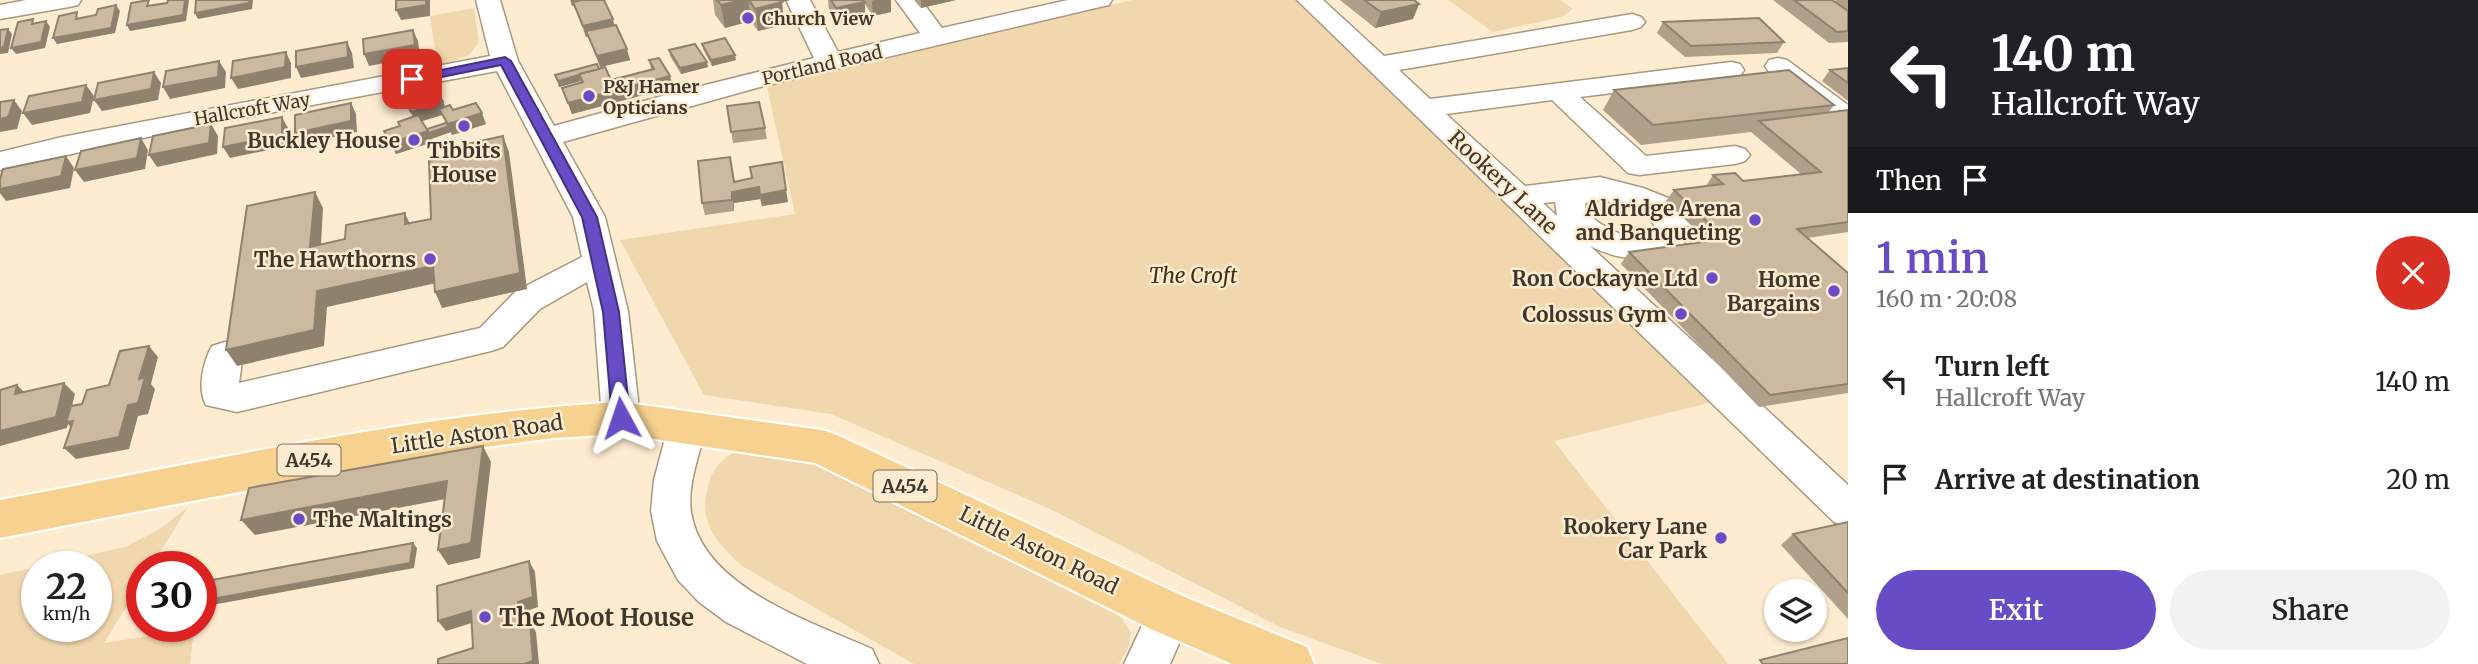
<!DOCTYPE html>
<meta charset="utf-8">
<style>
:root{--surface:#fff;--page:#f2f2f2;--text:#222;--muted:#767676;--accent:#674cc5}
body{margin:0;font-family:Merriweather,serif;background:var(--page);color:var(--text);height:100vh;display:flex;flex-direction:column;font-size:26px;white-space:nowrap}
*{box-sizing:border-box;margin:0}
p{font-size:23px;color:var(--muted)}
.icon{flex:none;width:38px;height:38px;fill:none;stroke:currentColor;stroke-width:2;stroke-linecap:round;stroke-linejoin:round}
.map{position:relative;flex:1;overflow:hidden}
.panel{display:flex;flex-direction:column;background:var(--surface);width:630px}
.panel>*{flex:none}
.hud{background:#202124;color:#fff;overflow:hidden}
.controls{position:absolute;left:1764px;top:579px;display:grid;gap:14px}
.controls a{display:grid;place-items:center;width:63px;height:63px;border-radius:50%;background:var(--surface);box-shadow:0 2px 5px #0004;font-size:35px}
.speed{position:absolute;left:21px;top:551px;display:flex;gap:14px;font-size:35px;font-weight:700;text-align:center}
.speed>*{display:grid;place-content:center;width:91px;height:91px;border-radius:50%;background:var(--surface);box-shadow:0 2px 5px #0004;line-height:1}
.speed small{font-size:18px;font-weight:400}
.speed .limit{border:10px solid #d22;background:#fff;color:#111}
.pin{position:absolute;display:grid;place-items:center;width:60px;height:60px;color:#fff;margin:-30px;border-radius:14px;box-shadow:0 4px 10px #0006}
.me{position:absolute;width:77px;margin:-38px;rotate:355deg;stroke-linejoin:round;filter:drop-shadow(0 0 5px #0008)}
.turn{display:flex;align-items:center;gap:24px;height:147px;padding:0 28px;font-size:32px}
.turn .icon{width:91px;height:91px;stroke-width:2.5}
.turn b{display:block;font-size:49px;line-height:60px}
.then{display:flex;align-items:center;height:66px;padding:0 28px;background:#0003;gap:14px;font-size:26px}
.round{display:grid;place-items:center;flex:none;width:74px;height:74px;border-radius:37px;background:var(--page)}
.head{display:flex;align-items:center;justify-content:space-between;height:119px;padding:0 28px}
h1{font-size:42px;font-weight:600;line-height:52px;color:var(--accent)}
.cta{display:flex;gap:14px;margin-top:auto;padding:14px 28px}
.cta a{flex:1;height:80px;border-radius:42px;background:var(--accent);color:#fff;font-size:28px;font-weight:600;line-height:80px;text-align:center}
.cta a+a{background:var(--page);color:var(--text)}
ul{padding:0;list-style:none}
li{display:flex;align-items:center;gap:21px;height:98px;padding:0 28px}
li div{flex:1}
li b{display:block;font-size:26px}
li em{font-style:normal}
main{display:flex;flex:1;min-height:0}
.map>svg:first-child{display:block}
</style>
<main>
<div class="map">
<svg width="1848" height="664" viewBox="0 0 1848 664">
<rect width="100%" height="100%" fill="#feecd1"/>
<g fill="#f1d7ae" fill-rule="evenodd">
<path d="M1132,0H1300L1717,401L1554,441L1728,664H1382L1280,627L1050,509L831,414L704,395L620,240L795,214L766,83Z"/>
<path d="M1448,0H1561L1573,9L1562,17L1493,32Z"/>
<path d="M474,8L479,42L469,55L438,67L430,16Z"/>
<path d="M734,452H789L888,497L1100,603L1122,618L1131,633L1128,648L1119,664H914L742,566C716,542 698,523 708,486C712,469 720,461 734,452Z"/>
<path d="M188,507L151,567H142V581L104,643L194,629L190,664H0V575L125,547L160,529ZM37,567H96V626H37Z"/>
</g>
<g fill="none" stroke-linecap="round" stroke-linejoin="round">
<defs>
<g id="minor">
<path d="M26,0H81L78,5L69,7L0,19V5Z"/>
<path d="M476,0H500L518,61L554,126L673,93L814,58L786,0H810L838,52L920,33L896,0H921L942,28L1068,0H1112L1109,5L1100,7L760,87L563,142L605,217L628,311L640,418L634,429L621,433L608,429L602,418L594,311L587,282L540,309L503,347L491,351L237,412L206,405C197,389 203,362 212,346L225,342L238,346L243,355L239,383L480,328L516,291L582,257L573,217L497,71L188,128L0,170V152L62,137L490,56Z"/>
<path d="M1297,0H1323L1384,56L1632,14L1641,17L1645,22L1641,27L1632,30L1399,70L1430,99L1731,62L1740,64L1744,70L1740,76L1731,78L1580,97L1646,156L1735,146L1745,149L1750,155L1745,161L1735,164L1639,175L1628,173L1552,100L1446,114L1525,186L1600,177L1643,188L1691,207L1723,201L1734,204L1739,211L1734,218L1698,227L1686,226C1696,258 1641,260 1622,257C1610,255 1600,251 1590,246L1848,485V527L1834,522ZM1590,200C1612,201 1654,206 1656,233C1631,244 1604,229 1586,212L1585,204ZM1555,202L1557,216L1543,203Z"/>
<path d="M1778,58L1787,60L1848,105V126L1838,124L1769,72L1765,66L1769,60Z"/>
<path d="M687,412L700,416L706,427C700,454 687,484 691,512C702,587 811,622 872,649L879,664H807L726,622L699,602L678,580L657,541L651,511L654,480L668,427L674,416Z"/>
<path d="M1170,594L1186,600L1192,614L1170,664H1124L1154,600Z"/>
</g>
<path id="major" d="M621,402L822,430L837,435L1187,598L1307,647L1314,664H1232L1153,630L815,463L621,434L554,438L441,453L0,538V500C205,462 413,414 621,402Z"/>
</defs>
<use href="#minor" stroke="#a9987f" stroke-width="3"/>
<use href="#major" stroke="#fff" stroke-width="4"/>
<use href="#minor" fill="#fff" fill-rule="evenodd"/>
<use href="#major" fill="#f6d18f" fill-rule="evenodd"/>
</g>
<g fill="#afa089" fill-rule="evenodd">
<path d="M570,0H604L630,60L600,67L588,36L586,37L574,5L572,6Z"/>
<path d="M713,0H789V1L782,2L784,25L758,31L751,21L725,28L715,15Z"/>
<path d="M828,0H891V12L873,16L865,4V18L838,24L829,11Z"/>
<path d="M914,0H956L921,8Z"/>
<path d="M1340,0H1414L1419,4L1413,19L1375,28Z"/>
<path d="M1773,0H1832L1836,2V1L1835,0H1848V42L1829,43Z"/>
<path d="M1663,22L1784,42L1777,53L1685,57L1657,33Z"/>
<path d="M702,44L736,60L712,66L703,49Z"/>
<path d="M669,50L708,67L681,74L670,56Z"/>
<path d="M649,60L673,87L572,114L562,88L581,83V81L559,87L555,75L599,69L611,80L651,69Z"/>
<path d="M1848,68V101L1822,81L1830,70Z"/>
<path d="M1614,90L1834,105L1828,113L1848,110V232L1807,238L1848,273V393L1759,407L1621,264L1629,252L1707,241L1666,201L1674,190L1706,186L1713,175L1743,181L1801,174L1751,132L1641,145L1603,110Z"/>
<path d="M404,98L443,102L445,107L486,124L452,135L451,132L431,139L433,142L396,154L384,131L400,126L413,117ZM442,115L446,123L427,129L422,121Z"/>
<path d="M727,106L765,128L767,139L733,143Z"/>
<path d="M734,182L788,202L762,206L760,199L734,203V211L705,215L702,203Z"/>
<path d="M1848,522V619L1781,545L1793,534Z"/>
</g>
<g fill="#8e826f">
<path d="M185,0H189L186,21L130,31L127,25Z"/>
<path d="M250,0H253L252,9L198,19L195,13Z"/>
<path d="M426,0H430V16L401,20L396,10Z"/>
<path d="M571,0H600L572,6Z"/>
<path d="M743,0H748L751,21L725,28L721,5Z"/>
<path d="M758,0H789L782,2L784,25L758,31L755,9Z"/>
<path d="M875,0H891V12L873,16L872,1Z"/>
<path d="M921,0H956L921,8Z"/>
<path d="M865,2V18L838,24L836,8Z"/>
<path d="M1419,4L1413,19L1375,28L1381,12Z"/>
<path d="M116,5L120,11L115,33L57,44L53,38Z"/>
<path d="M613,19L615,30L586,31L588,36L586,37L583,26Z"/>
<path d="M46,21L50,27L45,48L16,54L11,48Z"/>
<path d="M8,29L12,34L8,53L0,54V48Z"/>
<path d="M413,30L418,41L420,56L369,66L364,54Z"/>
<path d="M347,42L352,53L354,68L301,78L296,67Z"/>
<path d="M627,49L630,60L600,67L597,56Z"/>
<path d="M286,52L291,63V78L238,89L231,78Z"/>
<path d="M735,55L736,60L712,66L711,60Z"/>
<path d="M219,61L226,72L225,88L170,99L163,87Z"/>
<path d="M707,62L708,67L681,74L680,68Z"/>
<path d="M154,72L161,83L158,100L102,111L94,100Z"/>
<path d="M579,75L581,81L559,87L558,81Z"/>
<path d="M670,76L673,87L572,114L568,103Z"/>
<path d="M86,85L94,96L90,113L32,125L23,113Z"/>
<path d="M14,100L22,111L17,129L0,132V119Z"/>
<path d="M443,102L448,113L439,109L442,115L416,123L411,112Z"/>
<path d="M351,103L356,114L357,132L301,144L295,133Z"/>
<path d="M482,113L486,124L452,135L448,124Z"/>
<path d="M282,117L288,128V146L230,158L223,147Z"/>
<path d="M211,124L218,136L217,154L157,167L149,155Z"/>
<path d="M449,126L451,132L431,139L433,142L396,154L390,143L428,131Z"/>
<path d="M503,136L509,152L527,289L442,308L435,292Z"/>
<path d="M141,138L148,150L145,169L84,182L75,170Z"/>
<path d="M66,156L74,168L70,188L6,201L0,193V189Z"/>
<path d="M759,187L760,199L734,203V211L732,192Z"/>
<path d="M786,190L788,202L762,206L760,195Z"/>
<path d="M315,192L323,208L320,263L310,247Z"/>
<path d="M405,213L412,229L405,224Z"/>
<path d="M433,266L441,282L327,307L324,346L237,366L226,350L317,291Z"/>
<path d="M149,346L158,357L151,384L155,389L148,414L138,416L129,449L76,459L64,448L128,405L139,379Z"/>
<path d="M64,383L75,394L68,422L73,421L77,433L68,424L67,428L0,446V431Z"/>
<path d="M17,385L29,397L15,394Z"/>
<path d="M483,446L491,462L480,558L448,565L438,550Z"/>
<path d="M447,481L456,497L255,535L241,520Z"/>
<path d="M413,543L417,548L414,568L201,607V601Z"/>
<path d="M529,561L535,572L538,607L524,612L526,634L520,624L518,602Z"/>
<path d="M471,611L478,621L446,631L438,621Z"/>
<path d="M530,622L536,632L539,664H524Z"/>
</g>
<g fill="#cbba9f" stroke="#8e826f" stroke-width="2">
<path d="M149,0L147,6L167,3L168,0H185L183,15L127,25L131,3Z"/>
<path d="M196,0H250L249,3L195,13Z"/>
<path d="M396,0H426V5L396,10Z"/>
<path d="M582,0H604L613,19L583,26L573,2Z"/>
<path d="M717,0H743L721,5Z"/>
<path d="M749,0H780L782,2L755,9Z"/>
<path d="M831,0H863L865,2L836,8Z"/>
<path d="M1364,0H1414L1419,4L1381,12Z"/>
<path d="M1794,0H1832L1848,11V31L1837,32Z"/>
<path d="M116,5L111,28L53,38L59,16L77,12L76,19L96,15L98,9Z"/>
<path d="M1759,18L1784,42L1691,46L1663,22Z"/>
<path d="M33,19L32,24L46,21L41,42L11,48L18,22Z"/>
<path d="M616,25L627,49L597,56L586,31Z"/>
<path d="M8,29L4,47L0,48V30Z"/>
<path d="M413,30L415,45L364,54L363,39Z"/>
<path d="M725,38L735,55L711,60L702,44Z"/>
<path d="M347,42L348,57L296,67V51Z"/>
<path d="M695,44L707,62L680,68L669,50Z"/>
<path d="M286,52L285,67L231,78L233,61Z"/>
<path d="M659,58L670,76L568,103L562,88L583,82L579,74L605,67L611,80L654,69L649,60Z"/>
<path d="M219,61L218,77L163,87L166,71Z"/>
<path d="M597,64L599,69L579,74V75L558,81L555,75Z"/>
<path d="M1848,68V83L1830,70Z"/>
<path d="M1789,70L1834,105L1653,125L1614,90Z"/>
<path d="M154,72L151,89L94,100L98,83Z"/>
<path d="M86,85L82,102L23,113L29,96Z"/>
<path d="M435,88L443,102L411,112L404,98Z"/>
<path d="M14,100L8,117L0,119V102Z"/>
<path d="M759,102L765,128L731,132L727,106Z"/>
<path d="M351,103V121L295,133V115Z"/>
<path d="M476,103L482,113L448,124L439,109L450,105L453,110Z"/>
<path d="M1848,110V222L1797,229L1848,273V384L1770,395L1629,252L1725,239L1674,190L1723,184L1713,175L1735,173L1743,181L1821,172L1759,121Z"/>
<path d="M418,115L428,131L390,143L384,131L400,126L398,122Z"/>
<path d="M282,117V135L223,147L225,128Z"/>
<path d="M446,123L449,126L429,133L427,129Z"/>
<path d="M211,124L209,143L149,155L153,136Z"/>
<path d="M503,136L520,273L435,292L433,266L317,291L314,330L226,350L247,206L315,192L310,247L345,239L346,225L405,213V224L431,219L429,161L467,153V144Z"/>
<path d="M141,138L137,158L75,170L81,151Z"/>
<path d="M66,156L61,176L0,189V179L3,169Z"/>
<path d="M730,157L734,182L752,178L750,167L782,162L786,190L760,195L759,187L732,192V200L702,203L698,161Z"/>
<path d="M149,346L139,379L145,377L138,403L128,405L119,437L64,448L73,421L66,422L71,406L82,404L87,390L109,385L120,351Z"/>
<path d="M64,383L56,417L0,431V390L17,385L15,394Z"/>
<path d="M483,446L471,543L438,550L447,481L241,520L249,488Z"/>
<path d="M1848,522V593L1793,534Z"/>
<path d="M413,543L410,563L201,601V582Z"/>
<path d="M529,561L533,597L518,602L520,624L530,622L533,661L524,664H438V659L473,648L471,611L438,621L437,586Z"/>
<path d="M1848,638V664H1763L1760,660Z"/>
</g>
<path fill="#674cc5" stroke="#433180" stroke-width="2" d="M505,57L511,61L597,217L619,312L630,418L627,423H615L612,418L603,312L582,217L501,65L412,83L406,79L412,76Z"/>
<g fill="#674cc5" stroke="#feecd1" stroke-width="2.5">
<circle cx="748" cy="18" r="7"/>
<circle cx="589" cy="96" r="7"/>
<circle cx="464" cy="126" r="7"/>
<circle cx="414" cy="140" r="7"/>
<circle cx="1755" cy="220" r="7"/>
<circle cx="430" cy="259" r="7"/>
<circle cx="1712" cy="278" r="7"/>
<circle cx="1834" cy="291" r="7"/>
<circle cx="1681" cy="314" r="7"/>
<circle cx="299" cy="519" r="7"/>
<circle cx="1721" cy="538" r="7"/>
<circle cx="485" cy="617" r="7"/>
</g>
<g text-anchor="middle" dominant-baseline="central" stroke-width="5" stroke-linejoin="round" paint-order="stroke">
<g font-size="18" font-weight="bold" fill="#3e372c" stroke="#feecd1" text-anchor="start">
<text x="762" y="18">Church View</text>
<text x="603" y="86">P&amp;J Hamer<tspan x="603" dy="21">Opticians</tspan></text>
</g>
<g font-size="18" fill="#3e372c" stroke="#feecd1">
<text transform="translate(822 65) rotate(-13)">Portland Road</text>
<text transform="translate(252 109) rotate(-10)">Hallcroft Way</text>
</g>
<g fill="#feecd1" stroke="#786d5e" stroke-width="2">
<rect x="277.5" y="444.5" width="63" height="31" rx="5"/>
<rect x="873.5" y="470.5" width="63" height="31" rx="5"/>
</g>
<g font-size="19" font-weight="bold" fill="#3e372c">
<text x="309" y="460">A454</text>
<text x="905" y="486">A454</text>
</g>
<g font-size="21" font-weight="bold" fill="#3e372c" stroke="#feecd1" text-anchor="end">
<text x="400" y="140">Buckley House</text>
<text x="464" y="150" text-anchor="middle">Tibbits<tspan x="464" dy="24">House</tspan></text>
<text x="1741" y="208">Aldridge Arena<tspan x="1741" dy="24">and Banqueting</tspan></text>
<text x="416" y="259">The Hawthorns</text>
<text x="1698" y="278">Ron Cockayne Ltd</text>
<text x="1820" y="279">Home<tspan x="1820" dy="24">Bargains</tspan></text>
<text x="1667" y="314">Colossus Gym</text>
<text x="313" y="519" text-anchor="start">The Maltings</text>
<text x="1707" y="526">Rookery Lane<tspan x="1707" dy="24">Car Park</tspan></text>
</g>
<g font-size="21" fill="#3e372c" stroke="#feecd1">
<text transform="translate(1503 182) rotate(43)">Rookery Lane</text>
<text transform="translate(477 434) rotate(-8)">Little Aston Road</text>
<text transform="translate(1039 550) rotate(26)">Little Aston Road</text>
</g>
<g font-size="21" font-style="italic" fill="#3f2f13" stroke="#feecd1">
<text x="1193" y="275">The Croft</text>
</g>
<g font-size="24" font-weight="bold" fill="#3e372c" stroke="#feecd1" text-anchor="start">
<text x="499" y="617">The Moot House</text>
</g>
</g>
</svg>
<div class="controls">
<a><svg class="icon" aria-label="layers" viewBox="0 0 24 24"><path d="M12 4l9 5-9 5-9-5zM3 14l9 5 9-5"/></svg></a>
</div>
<div class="speed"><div>22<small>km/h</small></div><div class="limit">30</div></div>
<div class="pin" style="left:412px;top:79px;background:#d93025"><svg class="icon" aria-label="arrive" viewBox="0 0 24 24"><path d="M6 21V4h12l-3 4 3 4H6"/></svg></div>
<svg class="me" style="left:621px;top:418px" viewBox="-20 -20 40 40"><path d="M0-17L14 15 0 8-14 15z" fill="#674cc5" stroke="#fff" stroke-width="4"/></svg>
</div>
<section class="panel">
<div class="hud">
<div class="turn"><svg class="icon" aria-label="left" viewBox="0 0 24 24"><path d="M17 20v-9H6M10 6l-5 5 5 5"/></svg><div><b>140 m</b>Hallcroft Way</div></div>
<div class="then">Then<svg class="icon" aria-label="arrive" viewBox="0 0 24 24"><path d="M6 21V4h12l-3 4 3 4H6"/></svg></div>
</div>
<div class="head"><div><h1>1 min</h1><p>160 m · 20:08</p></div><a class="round" style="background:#d93025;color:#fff"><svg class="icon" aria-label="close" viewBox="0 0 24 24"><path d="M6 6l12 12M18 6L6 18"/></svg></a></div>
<ul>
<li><svg class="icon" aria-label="left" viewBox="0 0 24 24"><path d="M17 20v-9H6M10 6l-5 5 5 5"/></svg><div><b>Turn left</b><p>Hallcroft Way</p></div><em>140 m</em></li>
<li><svg class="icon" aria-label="arrive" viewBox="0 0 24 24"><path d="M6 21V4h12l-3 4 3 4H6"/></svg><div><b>Arrive at destination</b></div><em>20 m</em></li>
</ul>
<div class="cta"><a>Exit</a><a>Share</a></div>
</section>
</main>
